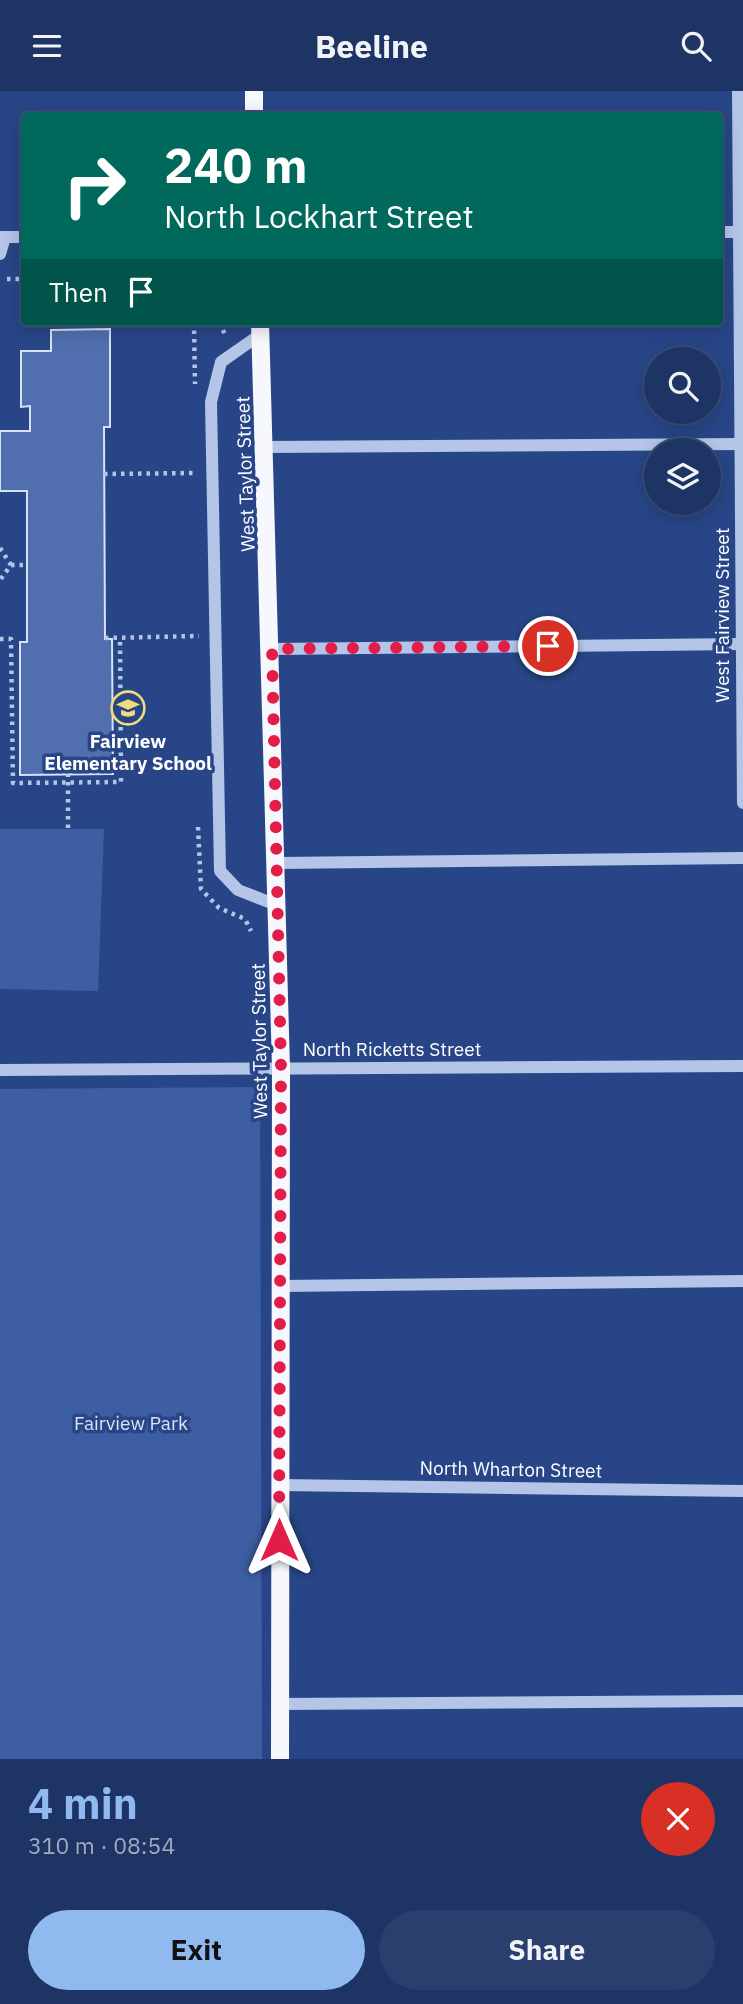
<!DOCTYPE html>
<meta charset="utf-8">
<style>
:root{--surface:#1e3465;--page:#2b3f6e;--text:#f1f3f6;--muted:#a1aabf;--line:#3c4f79;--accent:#90b9f0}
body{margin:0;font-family:"IBM Plex Sans",sans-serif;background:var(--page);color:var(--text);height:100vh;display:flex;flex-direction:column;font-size:26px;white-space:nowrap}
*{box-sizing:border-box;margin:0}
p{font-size:23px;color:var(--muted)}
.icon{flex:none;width:38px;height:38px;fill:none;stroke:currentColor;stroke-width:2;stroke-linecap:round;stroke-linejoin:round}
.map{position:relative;height:1668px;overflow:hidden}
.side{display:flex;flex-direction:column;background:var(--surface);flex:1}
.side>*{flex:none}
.banner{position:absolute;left:21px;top:21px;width:702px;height:214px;border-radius:7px;box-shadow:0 4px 18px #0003,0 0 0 2px var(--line);background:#00695c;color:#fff;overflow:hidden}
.fabs{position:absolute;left:644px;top:256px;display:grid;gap:14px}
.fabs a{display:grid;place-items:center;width:77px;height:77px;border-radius:50%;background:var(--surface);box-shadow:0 4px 18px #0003,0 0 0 2px var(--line);font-size:35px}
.pin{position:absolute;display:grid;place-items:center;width:60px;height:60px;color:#fff;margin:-30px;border:4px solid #fff;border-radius:50%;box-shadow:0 2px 7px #0007}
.me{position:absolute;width:77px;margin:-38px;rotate:0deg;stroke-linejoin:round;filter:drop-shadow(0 0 5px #0008)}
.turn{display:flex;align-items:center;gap:24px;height:147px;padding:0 28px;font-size:32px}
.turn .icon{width:91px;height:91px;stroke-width:2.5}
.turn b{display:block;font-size:49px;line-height:60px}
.then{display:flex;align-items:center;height:66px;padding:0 28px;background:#0003;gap:14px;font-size:26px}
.round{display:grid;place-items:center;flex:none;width:74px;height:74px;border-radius:37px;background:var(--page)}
.overview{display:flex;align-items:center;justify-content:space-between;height:119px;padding:0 28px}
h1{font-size:42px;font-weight:700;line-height:52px;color:var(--accent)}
.button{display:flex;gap:14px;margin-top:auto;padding:14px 28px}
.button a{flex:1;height:80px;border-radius:42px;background:var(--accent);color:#111;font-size:28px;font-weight:700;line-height:80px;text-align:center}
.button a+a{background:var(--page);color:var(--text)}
header{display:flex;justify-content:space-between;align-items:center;height:91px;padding:0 28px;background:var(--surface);font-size:32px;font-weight:700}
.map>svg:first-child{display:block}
</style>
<header><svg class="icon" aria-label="menu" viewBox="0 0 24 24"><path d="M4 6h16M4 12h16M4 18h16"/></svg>Beeline<svg class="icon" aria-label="search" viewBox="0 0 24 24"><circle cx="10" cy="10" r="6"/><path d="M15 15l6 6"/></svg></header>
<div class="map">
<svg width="743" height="1668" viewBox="0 0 743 1668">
<rect width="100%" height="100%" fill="#284687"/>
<g fill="#3d5ea3">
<path d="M0,738H104L98,900L0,898Z"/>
<path d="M260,996L262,1668H0V998Z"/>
</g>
<path fill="#516fae" stroke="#d8e2f6" stroke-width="2" d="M110,238V336H104L105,548H112L113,683L20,684V551H27V400H0V340H30V315L21,316V260H51V239Z"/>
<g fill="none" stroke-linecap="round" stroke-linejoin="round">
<g stroke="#b4c5e8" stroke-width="4.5" stroke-dasharray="3.5 5" stroke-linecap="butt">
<path d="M7,188H24"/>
<path d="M194,231L195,293"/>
<path d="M220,231L226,247"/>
<path d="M104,383L195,382"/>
<path d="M0,457L11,474L0,489"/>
<path d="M11,474H27"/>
<path d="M105,547L199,545"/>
<path d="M0,548H11L13,692L121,691L120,546"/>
<path d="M198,736L201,798L219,817L245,828L251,840"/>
<path d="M68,737V684"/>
</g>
<g stroke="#b4c5e8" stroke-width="12">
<path d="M738,0L743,712"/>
<path d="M719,141H743"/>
<path d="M0,146H24"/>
<path d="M0,163L5,146"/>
<path d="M261,243L221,271L211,311L220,780L238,799L279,815"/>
<path d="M265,356L743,353"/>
<path d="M272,558L743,553"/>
<path d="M278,772L743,767"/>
<path d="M0,979L743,975"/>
<path d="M280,1195L743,1190"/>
<path d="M279,1394L743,1400"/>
<path d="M280,1613L743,1610"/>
</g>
<g stroke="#f6f8fe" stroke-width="18">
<path d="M254,0V24"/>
<path d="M260,231L281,977L280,1668"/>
</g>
</g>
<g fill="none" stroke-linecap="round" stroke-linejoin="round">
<path stroke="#e11d48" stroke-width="12" stroke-dasharray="0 21.6" d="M279,1449L281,977L272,558L548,555"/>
</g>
<defs>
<symbol id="school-ring" viewBox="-11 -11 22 22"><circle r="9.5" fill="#284687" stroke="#f0dc7b" stroke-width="1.5"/><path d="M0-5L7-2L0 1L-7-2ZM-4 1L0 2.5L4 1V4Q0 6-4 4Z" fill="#f0dc7b"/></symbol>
</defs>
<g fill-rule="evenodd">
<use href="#school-ring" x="109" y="598" width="38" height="38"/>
</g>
<g text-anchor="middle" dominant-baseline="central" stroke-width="7" stroke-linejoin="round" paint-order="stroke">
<g font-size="19" fill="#fff" stroke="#284687">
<text transform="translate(245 383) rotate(-92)">West Taylor Street</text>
<text transform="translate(722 524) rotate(-90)">West Fairview Street</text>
<text transform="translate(259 950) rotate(-91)">West Taylor Street</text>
<text x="392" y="958">North Ricketts Street</text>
<text transform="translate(511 1378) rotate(1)">North Wharton Street</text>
</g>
<g font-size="19" font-weight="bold" fill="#fff" stroke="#284687">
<text x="128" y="650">Fairview<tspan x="128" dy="22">Elementary School</tspan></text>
</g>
<g font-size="19" fill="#d8e2f6" stroke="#284687">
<text x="131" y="1332">Fairview Park</text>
</g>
</g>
</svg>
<div class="fabs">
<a><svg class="icon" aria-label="search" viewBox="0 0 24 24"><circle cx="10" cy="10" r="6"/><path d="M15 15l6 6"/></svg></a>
<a><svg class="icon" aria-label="layers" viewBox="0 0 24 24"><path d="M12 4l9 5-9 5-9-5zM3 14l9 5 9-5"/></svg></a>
</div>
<div class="pin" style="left:548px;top:555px;background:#d93025"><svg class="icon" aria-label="arrive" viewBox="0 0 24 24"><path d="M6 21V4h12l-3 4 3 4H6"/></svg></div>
<svg class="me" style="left:279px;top:1449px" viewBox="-20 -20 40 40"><path d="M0-17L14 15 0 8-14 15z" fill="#e11d48" stroke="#fff" stroke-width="4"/></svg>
<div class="banner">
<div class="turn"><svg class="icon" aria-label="right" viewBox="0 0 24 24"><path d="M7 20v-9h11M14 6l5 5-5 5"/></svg><div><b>240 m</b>North Lockhart Street</div></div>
<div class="then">Then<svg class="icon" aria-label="arrive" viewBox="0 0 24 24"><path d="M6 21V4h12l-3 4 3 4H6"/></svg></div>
</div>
</div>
<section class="side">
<div class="overview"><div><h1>4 min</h1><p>310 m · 08:54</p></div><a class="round" style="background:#d93025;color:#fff"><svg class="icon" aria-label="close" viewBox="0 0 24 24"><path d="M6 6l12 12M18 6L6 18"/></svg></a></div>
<div class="button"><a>Exit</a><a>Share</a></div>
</section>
